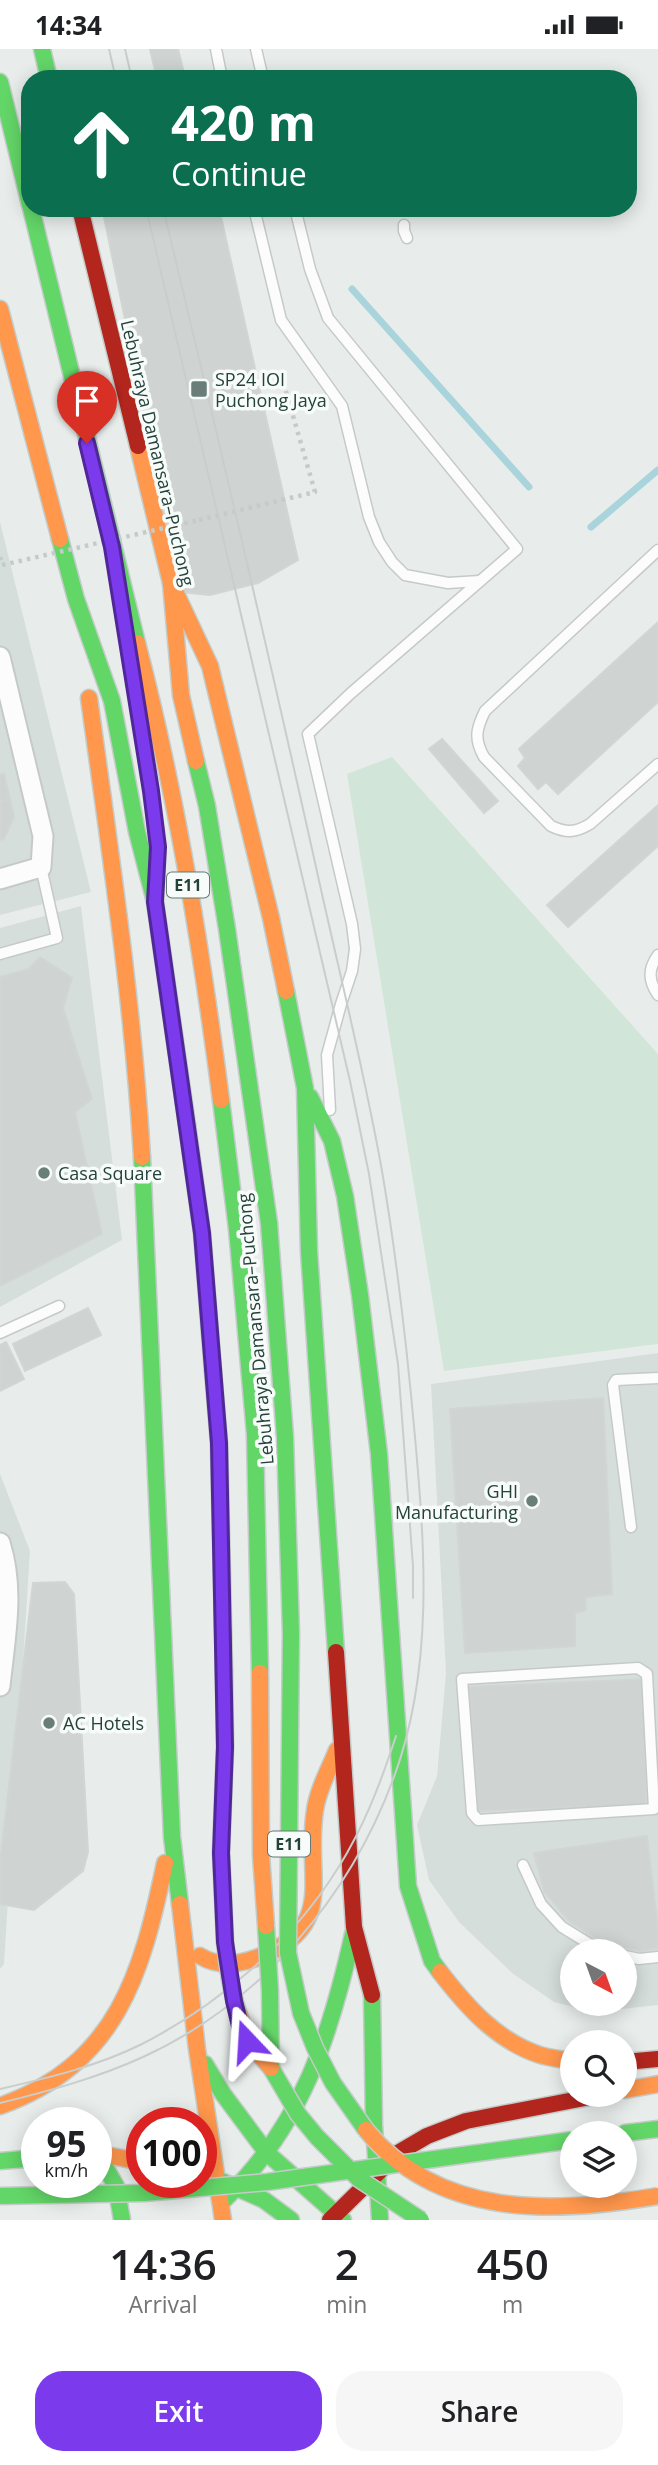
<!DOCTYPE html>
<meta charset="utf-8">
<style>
:root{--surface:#fff;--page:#f6f6f6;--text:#202124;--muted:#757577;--accent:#7c3aed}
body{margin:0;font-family:"Open Sans",sans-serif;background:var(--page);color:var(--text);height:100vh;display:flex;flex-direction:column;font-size:26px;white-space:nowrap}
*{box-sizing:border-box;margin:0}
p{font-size:23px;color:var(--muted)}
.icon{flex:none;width:38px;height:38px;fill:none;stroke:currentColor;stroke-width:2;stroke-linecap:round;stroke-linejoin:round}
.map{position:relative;height:2171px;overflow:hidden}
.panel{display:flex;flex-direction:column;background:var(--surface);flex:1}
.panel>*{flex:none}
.banner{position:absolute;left:21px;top:21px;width:616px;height:147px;border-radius:28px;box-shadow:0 4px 18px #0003;background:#0b6e4f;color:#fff;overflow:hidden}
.needle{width:46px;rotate:139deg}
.tools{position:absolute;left:560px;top:1890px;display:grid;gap:14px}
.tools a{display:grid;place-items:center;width:77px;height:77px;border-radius:50%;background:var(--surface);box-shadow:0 4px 18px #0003;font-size:35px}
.speed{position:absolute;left:21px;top:2058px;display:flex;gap:14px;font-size:35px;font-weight:700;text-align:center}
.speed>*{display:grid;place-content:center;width:91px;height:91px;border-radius:50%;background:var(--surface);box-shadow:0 4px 18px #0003;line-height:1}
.speed small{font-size:18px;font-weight:400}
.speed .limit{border:10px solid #d22;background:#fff;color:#111}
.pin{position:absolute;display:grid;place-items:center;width:60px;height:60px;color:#fff;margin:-72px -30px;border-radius:50% 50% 50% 0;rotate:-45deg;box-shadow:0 0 7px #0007}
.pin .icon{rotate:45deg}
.me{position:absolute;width:77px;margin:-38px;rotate:340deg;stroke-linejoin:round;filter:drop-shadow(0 0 5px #0008)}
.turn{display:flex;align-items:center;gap:24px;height:147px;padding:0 35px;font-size:32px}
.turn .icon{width:91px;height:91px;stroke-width:2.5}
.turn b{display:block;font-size:49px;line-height:60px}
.eta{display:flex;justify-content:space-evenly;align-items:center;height:119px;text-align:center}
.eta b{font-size:42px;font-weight:600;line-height:49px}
.primary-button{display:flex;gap:14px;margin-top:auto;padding:14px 35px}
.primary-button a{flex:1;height:80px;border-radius:28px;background:var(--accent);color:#fff;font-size:28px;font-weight:600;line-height:80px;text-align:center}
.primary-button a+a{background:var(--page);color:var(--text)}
.status{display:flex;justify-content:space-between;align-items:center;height:49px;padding:0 35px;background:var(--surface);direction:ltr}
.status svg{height:19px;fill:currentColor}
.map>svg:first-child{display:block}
</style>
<div class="status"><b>14:34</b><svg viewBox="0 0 49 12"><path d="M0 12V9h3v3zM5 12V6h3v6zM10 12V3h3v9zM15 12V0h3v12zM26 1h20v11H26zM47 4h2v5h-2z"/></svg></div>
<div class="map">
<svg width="658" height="2171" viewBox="0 0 658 2171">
<rect width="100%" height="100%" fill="#e8edeb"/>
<g fill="#d6dedb" fill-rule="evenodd">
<path d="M0,473L91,843L0,866Z"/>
<path d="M81,857L122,1191L0,1258V879Z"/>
<path d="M658,1304V1956L594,1963L554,1953L512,1924L459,1873L429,1831L417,1776L437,1727L446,1624L431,1335ZM572,1902H625V1955H572Z"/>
<path d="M0,1425L30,1502L4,1915L0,1920Z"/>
</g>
<path fill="#d1e6d8" d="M392,708L658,1005V1295L444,1322L347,725Z"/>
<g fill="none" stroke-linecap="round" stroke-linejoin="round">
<g stroke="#a9d4db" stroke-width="7">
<path d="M352,240L529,438"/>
<path d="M591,478L658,421"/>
</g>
</g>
<g fill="#cfd4d2" stroke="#d1d6d4" stroke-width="2">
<path d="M150,0H178L185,28L157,30Z"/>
<path d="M113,159H219L298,511L258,534L210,546L181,543L104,168Z"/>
<path d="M658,573V653L558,745L546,733L538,740L518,717L525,709L519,700Z"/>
<path d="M442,690L498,752L484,764L429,700Z"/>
<path d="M4,725L10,750L0,753V726Z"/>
<path d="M10,750L14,768L4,790L0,791V753Z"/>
<path d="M658,756V797L568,878L547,856Z"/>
<path d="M40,908L72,929L63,959L92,1050L75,1063L102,1185L0,1237V928L29,920Z"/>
<path d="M88,1259L101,1286L25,1322L13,1295Z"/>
<path d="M6,1293L24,1330L0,1342V1296Z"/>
<path d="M603,1349L612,1545L585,1548L586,1561L575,1564V1597L465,1604L450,1360Z"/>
<path d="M65,1533L74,1545L88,1803L83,1822L34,1861L0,1855V1813L33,1534Z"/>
<path d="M644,1630L646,1756L476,1762L467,1638Z"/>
<path d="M647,1787L658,1880V1899L641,1902L603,1894L569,1872L544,1842L534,1804Z"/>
</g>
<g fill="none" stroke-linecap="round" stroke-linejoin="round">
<defs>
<g id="lane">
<path d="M216,0L222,30"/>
<path d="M256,0L263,30"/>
<path d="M254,159L281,271L342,357L369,468L379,493L392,513L405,526L448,534L480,532"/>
<path d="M295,159L310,220L328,269L517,500L350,645L308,685L352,875L355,900L352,922L341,955L327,1006L330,1061"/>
<path d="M404,176V182L407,189"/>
<path d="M658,501L485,662C476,680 474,690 484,708L551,777C566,784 575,784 590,775L658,715"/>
<path d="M0,905L57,889L41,818"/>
<path d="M658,906C648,920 648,931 658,946"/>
<path d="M0,1284L59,1257"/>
<path d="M631,1478L613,1336L616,1331L658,1329"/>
<path d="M638,1619L647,1625L654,1760L478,1771L472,1764L462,1630Z"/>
<path d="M523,1816L541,1855L562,1878L601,1902"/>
<path d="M625,1907L639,1910L658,1908"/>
</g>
<g id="street">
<path d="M0,608L43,787L41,818L0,830"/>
<path d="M0,1494C15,1541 5,1589 0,1637"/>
</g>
<g id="fast">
<path d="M42,0L49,30"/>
<path d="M0,33L30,156"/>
<path d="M31,159L137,594"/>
<path d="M60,490L76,550L112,652L137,783L155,853L187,1076"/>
<path d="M196,712L207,757L227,880L269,1174"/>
<path d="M286,942L305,1039L309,1202L336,1603"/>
<path d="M310,1048L332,1092L345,1147L360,1246L379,1405L408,1837L432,1912L440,1923"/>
<path d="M221,1051L237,1180"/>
<path d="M142,1108L172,1788L180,1855"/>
<path d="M224,1622L225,1697L221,1804L225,1893"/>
<path d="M372,1946L374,2076L380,2171"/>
<path d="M205,2015L223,2045L267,2104L343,2171"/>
<path d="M625,2084L658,2080"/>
<path d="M97,2104L116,2137L122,2171"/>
<path d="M0,2112L37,2109"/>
<path d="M221,2132L264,2151L291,2171"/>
<path d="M224,2151C302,2076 330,1988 353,1885"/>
</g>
<g id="slow">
<path d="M0,260L60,490"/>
<path d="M138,397L171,534L181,646L196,712"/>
<path d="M171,534L210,617L271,869L286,942"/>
<path d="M137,594C176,743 201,897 221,1051"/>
<path d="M89,649C110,802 133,954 142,1108"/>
<path d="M187,1076L202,1184L213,1322"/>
<path d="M180,1855L197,2000L223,2171"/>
<path d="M200,1907C218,1918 237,1916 256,1909C340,1878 304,1829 315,1761C318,1740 329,1721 337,1701"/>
<path d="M440,1923C467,1958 497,1992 540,2006C550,2009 561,2010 572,2012"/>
<path d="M625,2041L658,2035"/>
<path d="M0,2057C117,2015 142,1925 165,1814"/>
<path d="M96,2104L142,2113"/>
</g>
<g id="jam">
<path d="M80,159L138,397"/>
<path d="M213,1322L219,1394L224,1622"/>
<path d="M336,1603L354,1878L372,1946"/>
<path d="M625,2013L658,2010"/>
<path d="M330,2171L398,2104L427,2087L466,2072L600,2046"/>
</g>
</defs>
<use href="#lane" stroke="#c5cac8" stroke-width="13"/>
<use href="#street" stroke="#c5cac8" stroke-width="23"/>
<use href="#fast" stroke="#c3ccc9" stroke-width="19"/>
<use href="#slow" stroke="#c3ccc9" stroke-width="19"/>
<use href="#jam" stroke="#c3ccc9" stroke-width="19"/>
<g stroke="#c3ccca" stroke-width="4.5" stroke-dasharray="3.5 5" stroke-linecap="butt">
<path d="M199,471L315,443L285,339"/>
<path d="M0,508L2,516"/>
</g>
<use href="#lane" stroke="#fcfcfc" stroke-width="10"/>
<use href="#street" stroke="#fcfcfc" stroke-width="19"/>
<use href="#fast" stroke="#63d668" stroke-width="16"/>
<use href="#slow" stroke="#ff974d" stroke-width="16"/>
<use href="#jam" stroke="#b3261e" stroke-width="16"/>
<g stroke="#c9cdcc" stroke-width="2">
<path d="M109,0L116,30"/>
<path d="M125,0L132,30"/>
<path d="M146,159L350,1032L369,1125L398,1315L413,1517V1549"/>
<path d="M0,2040C48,2029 98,2017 142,1995C220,1955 292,1893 338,1819C364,1778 381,1733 396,1687"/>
<path d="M0,2054C49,2042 97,2029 143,2008C261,1954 350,1848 394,1728C434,1620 425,1499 415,1388C407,1299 397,1210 382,1122C364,1020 338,919 316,818C267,598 216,378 163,159"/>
</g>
<defs>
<g id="fast-bridge">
<path d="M269,1174L285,1388L291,1584L288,1904L301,1964L315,1999L333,2034L366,2081"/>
<path d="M237,1180L255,1385L260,1624"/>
<path d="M266,1877L270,1942L271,2019L298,2065L317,2088L359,2130L421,2171"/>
<path d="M0,2147L144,2144L267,2133L572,2091"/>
</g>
<g id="slow-bridge">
<path d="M260,1624L261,1806L266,1877"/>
<path d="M225,1893C230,1941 237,1983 271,2019"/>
<path d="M366,2081C439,2170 555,2165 658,2147"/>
</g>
</defs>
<use href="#fast-bridge" stroke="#c3ccc9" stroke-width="19" stroke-linecap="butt"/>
<use href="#slow-bridge" stroke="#c3ccc9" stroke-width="19" stroke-linecap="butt"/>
<path stroke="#c3ccca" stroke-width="4.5" stroke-dasharray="3.5 5" stroke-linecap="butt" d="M2,516L199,471"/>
<use href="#fast-bridge" stroke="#63d668" stroke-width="16"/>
<use href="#slow-bridge" stroke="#ff974d" stroke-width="16"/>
</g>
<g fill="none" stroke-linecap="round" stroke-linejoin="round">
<defs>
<path id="route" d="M87,394L112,498L151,742L158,798L155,853L202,1184L219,1394L225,1698L221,1804L225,1893L234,1952L240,1977L247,1992"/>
</defs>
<use href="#route" stroke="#51269a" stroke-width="18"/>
<use href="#route" stroke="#7c3aed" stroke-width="12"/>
</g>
<g fill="#697e78" stroke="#f7fbf9" stroke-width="2.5">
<rect x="190" y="331" width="18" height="18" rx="3.5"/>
<circle cx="44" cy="1124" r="7"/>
<circle cx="532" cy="1452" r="7"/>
<circle cx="49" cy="1674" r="7"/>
</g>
<g text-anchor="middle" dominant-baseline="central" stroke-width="7" stroke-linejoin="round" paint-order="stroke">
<g fill="#f7fbf9" stroke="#637a73" stroke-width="2">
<rect x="167" y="823.5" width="42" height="25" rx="5"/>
<rect x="268" y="1782.5" width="42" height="25" rx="5"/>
</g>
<g font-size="16" font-weight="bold" fill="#24423a">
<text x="188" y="836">E11</text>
<text x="289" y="1795">E11</text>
</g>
<g font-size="18" fill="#24423a" stroke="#f7fbf9" text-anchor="start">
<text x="215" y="330">SP24 IOI<tspan x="215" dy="21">Puchong Jaya</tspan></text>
<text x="58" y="1124">Casa Square</text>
<text x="518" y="1442" text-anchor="end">GHI<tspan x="518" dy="21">Manufacturing</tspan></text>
<text x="63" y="1674">AC Hotels</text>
</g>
<g font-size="18" fill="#24423a" stroke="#f7fbf9">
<text transform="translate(158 404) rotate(77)">Lebuhraya Damansara–Puchong</text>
<text transform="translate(255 1280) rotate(-95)">Lebuhraya Damansara–Puchong</text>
</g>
</g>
</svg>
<div class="tools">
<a><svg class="needle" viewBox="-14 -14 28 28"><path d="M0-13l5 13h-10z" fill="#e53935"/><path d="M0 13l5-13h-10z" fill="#757577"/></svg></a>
<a><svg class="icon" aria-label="search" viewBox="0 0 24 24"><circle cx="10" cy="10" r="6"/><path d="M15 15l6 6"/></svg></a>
<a><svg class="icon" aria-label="layers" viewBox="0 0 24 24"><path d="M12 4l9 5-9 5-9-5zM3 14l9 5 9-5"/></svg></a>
</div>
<div class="speed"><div>95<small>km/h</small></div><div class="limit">100</div></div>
<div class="pin" style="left:87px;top:394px;background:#d93025"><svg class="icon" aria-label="arrive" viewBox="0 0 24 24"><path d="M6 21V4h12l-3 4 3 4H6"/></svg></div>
<svg class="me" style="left:247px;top:1992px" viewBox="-20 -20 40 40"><path d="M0-17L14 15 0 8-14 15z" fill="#7c3aed" stroke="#fff" stroke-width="4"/></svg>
<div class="banner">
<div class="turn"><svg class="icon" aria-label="ahead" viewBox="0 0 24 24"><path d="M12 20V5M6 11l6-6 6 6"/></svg><div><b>420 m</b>Continue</div></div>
</div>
</div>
<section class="panel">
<div class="eta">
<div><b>14:36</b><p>Arrival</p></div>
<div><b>2</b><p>min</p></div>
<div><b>450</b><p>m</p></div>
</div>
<div class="primary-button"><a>Exit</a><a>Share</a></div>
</section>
